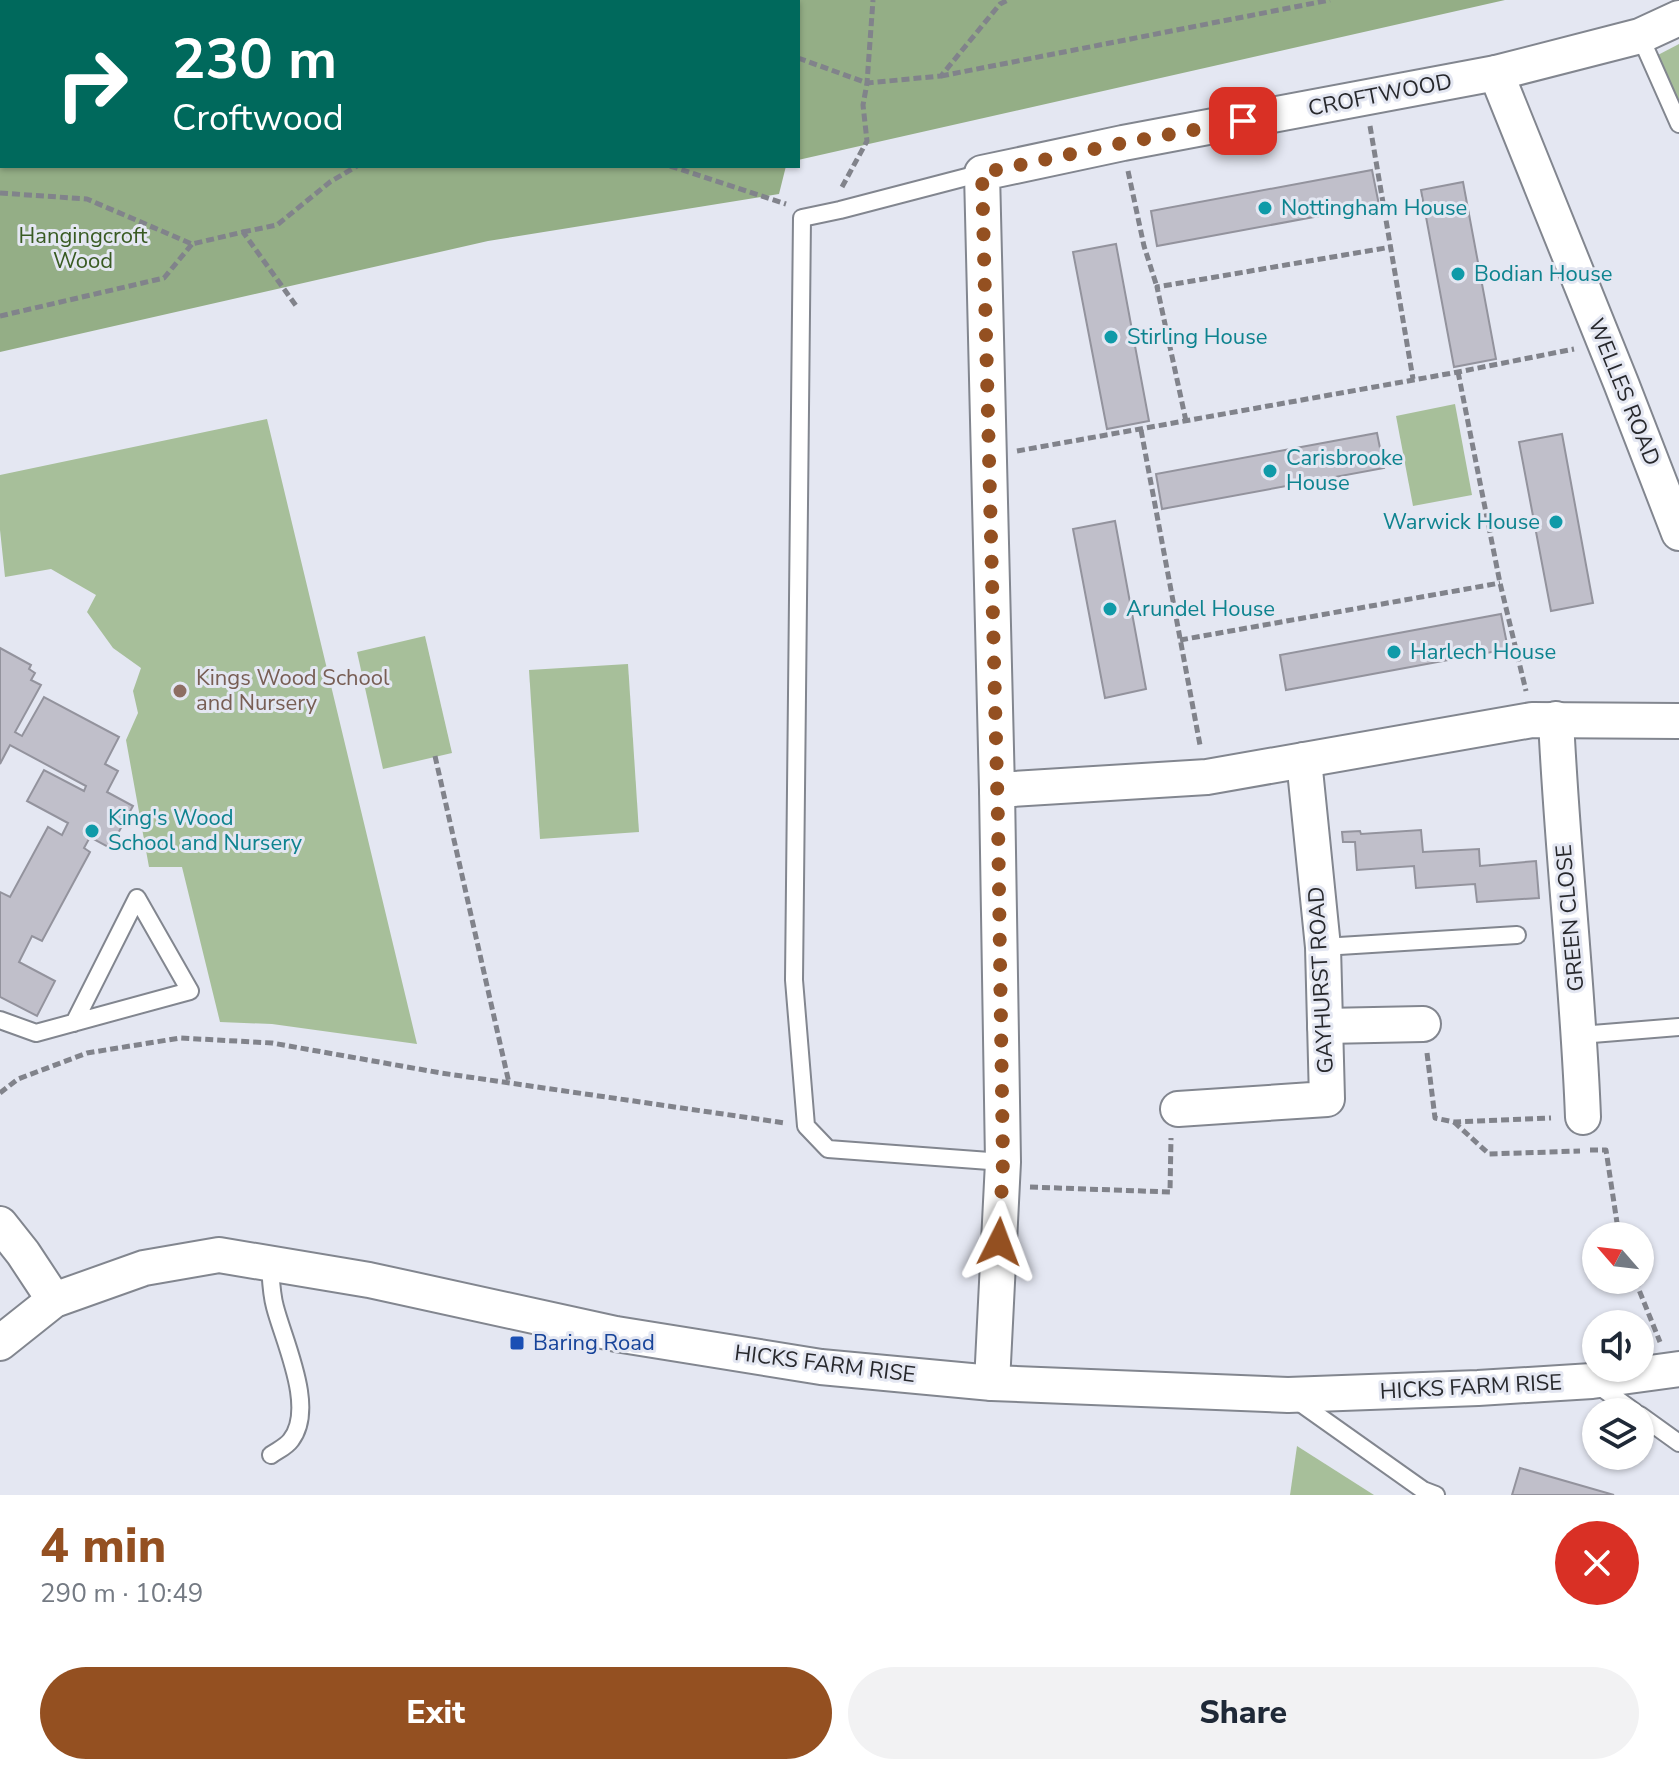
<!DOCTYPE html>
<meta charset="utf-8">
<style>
:root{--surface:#fff;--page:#f2f2f3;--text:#1f2937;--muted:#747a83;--accent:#945021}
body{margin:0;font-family:"Nunito Sans",sans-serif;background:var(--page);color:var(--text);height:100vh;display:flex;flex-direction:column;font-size:30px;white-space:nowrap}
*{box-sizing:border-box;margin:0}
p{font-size:26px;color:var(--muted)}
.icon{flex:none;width:44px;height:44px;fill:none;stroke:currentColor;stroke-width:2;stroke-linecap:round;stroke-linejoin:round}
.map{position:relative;height:1495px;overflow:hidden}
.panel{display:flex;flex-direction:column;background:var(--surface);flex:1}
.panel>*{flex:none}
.hud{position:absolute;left:0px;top:0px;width:800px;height:168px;box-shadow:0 2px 6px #0004;background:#00695c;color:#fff;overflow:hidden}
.needle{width:52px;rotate:298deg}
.tools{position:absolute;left:1582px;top:1222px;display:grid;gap:16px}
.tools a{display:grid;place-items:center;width:72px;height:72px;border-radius:50%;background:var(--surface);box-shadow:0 2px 6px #0004;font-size:40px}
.pin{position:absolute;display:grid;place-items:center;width:68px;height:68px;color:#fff;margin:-34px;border-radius:16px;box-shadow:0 4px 12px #0006}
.me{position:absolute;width:88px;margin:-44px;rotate:3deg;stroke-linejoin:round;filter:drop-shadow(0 0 6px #0008)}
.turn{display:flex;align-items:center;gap:28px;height:168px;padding:0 40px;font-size:36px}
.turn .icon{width:104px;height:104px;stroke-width:2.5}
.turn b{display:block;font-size:56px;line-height:68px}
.round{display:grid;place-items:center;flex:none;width:84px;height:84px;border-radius:42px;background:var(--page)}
.headline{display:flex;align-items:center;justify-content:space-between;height:136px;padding:0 40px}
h1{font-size:48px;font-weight:800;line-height:60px;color:var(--accent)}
.cta{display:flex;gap:16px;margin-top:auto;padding:16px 40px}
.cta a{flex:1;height:92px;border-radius:48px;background:var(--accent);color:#fff;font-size:32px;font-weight:800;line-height:92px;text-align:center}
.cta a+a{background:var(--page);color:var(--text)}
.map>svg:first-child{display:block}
</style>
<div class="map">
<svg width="1679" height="1495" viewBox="0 0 1679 1495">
<rect width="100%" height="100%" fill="#e4e7f2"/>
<g fill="#a7bf9a">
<path d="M1679,44V107L1656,56Z"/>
<path d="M1455,404L1472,495L1413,506L1396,416Z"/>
<path d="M267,419L417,1044L272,1024L220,1022L182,867H149L126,740L138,713L133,691L141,668L113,648L87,612L96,595L51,569L5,577L0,530V475Z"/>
<path d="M425,636L452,753L383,769L357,652Z"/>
<path d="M628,664L639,832L540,839L529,670Z"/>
<path d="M1297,1446L1374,1495H1290Z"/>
</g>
<path fill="#94ae86" d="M0,0H1505L798,160V2H2V166H786L779,194L488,241L0,352Z"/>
<g fill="#c0bfca" stroke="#93939d" stroke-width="2">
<path d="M1372,170L1379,205L1157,246L1151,211Z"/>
<path d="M1463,182L1496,359L1454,367L1421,190Z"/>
<path d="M1116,244L1149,421L1107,429L1073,252Z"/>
<path d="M1377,433L1384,468L1162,509L1156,474Z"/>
<path d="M1562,434L1593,603L1551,611L1519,442Z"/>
<path d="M1115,521L1146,689L1105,698L1073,529Z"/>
<path d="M1501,614L1508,649L1286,690L1280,655Z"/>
<path d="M0,648L31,665L29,669L35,673L31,680L41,685L15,732L22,736L44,697L119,737L105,764L118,771L107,792L133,806L110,848L90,837L84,848L90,852L42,941L32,936L19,962L55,981L37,1016L0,997V892L10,897L48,827L62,835L68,823L27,801L44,770L84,791L86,786L10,745L0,764Z"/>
<path d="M1421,830L1423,852L1479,849L1480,866L1536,861L1539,898L1477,902L1475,884L1416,888L1414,866L1357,870L1355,842H1343L1342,832L1360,831L1361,834Z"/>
<path d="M1520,1468L1614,1495H1512Z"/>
</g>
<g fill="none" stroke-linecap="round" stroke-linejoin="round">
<defs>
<g id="service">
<path d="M1640,36L1679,124"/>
<path d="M982,173L840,210L802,218L794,980L806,1126L828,1149L1003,1162"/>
<path d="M1323,947L1517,935"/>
<path d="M0,1020L36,1033L190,991L137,898L74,1023"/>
<path d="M1580,1035L1679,1027"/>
<path d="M270,1264C271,1278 271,1293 275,1307C284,1342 316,1408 291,1440C286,1447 278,1450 271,1455"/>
<path d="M1596,1384L1635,1412"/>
<path d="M1296,1400L1423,1490L1436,1495"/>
<path d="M1640,1415L1679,1443"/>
</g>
<g id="minor">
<path d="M1496,73L1621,383L1679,533"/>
<path d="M1556,719C1562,852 1578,984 1583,1117"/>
<path d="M997,790L1207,777L1532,720L1679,721"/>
<path d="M1325,1026L1423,1024"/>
<path d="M1178,1109L1327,1099L1323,947L1304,760"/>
<path d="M0,1224L23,1253L54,1300"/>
<path d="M0,1343L54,1300L144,1268L219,1255L369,1280L616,1334L821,1367L992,1383L1288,1395L1478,1388L1592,1381L1679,1369"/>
<path d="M992,1383L1003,1162L997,790L982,173L1123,143L1496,73L1640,36L1679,18"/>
</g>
</defs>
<use href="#service" stroke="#82868f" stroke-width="20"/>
<use href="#minor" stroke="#82868f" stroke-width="38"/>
<g stroke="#81838b" stroke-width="5" stroke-dasharray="8 4" stroke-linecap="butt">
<path d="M589,0L600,2"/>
<path d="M516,2V0"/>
<path d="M798,58L867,83L941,76L1000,4L1008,0"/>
<path d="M941,76L1330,0"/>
<path d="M1370,126L1413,379"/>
<path d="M670,166L786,204"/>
<path d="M1128,171L1144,246L1157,287"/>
<path d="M842,187L867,141L863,105L867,83L873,0"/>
<path d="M0,193L87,199L192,244L243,232L297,307"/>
<path d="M243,232L277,225L330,182L357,166"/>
<path d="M0,316L164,278L192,244"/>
<path d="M1458,372L1500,583L1526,691"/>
<path d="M1186,421L1157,287L1391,247"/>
<path d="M1141,430L1200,745"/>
<path d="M1017,451L1458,372L1574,349"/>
<path d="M1180,640L1500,583"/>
<path d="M435,756L509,1083"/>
<path d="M1427,1053L1435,1118L1454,1122L1551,1118"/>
<path d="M0,1093L18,1079L87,1053L180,1038L272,1043L441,1073L785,1123"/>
<path d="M1454,1122L1489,1154L1580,1151"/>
<path d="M1590,1150H1606L1619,1236"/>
<path d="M1030,1187L1170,1192L1171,1138"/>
<path d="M1635,1280L1660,1342"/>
</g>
<use href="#service" stroke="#fff" stroke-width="16"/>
<use href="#minor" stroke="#fff" stroke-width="34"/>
</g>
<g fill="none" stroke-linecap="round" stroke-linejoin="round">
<path stroke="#945021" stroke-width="14" stroke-dasharray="0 25.2" d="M999,1242L1003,1162L998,821L982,173L1123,143L1243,121"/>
</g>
<g fill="#0f9aa8" stroke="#e4e7f2" stroke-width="3">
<circle cx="1265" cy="208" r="8"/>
<circle cx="1458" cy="274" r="8"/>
<circle cx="1111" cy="337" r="8"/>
<circle cx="1270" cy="471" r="8"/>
<circle cx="1556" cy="522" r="8"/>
<circle cx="1110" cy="609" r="8"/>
<circle cx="1394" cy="652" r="8"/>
<circle cx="92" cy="831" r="8"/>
</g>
<circle fill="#8d6e63" stroke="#e4e7f2" stroke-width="3" cx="180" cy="691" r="8"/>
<rect fill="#1a4fb4" stroke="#e4e7f2" stroke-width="3" x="509" y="1335" width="16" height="16" rx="4"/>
<g text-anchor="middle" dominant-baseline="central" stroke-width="6" stroke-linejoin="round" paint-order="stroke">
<g font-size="22" fill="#27282c" stroke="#e4e7f2">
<text transform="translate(1380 95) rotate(-11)">CROFTWOOD</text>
<text transform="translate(1624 392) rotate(68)">WELLES ROAD</text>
<text transform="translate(1570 918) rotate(-95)">GREEN CLOSE</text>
<text transform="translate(1321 980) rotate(-93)">GAYHURST ROAD</text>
<text transform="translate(825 1364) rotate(7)">HICKS FARM RISE</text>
<text transform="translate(1471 1387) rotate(-3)">HICKS FARM RISE</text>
</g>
<g font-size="22" fill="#0d838f" stroke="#e4e7f2" text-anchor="start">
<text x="1281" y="208">Nottingham House</text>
<text x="1474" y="274">Bodian House</text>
<text x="1127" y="337">Stirling House</text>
<text x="1286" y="458">Carisbrooke<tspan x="1286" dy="25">House</tspan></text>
<text x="1540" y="522" text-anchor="end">Warwick House</text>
<text x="1126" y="609">Arundel House</text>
<text x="1410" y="652">Harlech House</text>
<text x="108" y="818">King's Wood<tspan x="108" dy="25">School and Nursery</tspan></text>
</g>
<g font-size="22" fill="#395b23" stroke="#e4e7f2">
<text x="83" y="236">Hangingcroft<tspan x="83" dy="25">Wood</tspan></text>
</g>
<g font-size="22" fill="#785e54" stroke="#e4e7f2" text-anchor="start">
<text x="196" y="678">Kings Wood School<tspan x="196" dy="25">and Nursery</tspan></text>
</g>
<g font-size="22" fill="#164399" stroke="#e4e7f2" text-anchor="start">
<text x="533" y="1343">Baring Road</text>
</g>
</g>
</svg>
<div class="tools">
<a><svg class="needle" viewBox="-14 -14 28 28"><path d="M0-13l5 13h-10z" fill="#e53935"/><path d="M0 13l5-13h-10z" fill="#747a83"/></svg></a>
<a><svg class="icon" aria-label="sound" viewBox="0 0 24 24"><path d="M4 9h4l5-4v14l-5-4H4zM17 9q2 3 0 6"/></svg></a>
<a><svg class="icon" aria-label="layers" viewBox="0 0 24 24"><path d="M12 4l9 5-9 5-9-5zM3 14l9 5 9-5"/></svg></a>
</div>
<div class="pin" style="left:1243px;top:121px;background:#d93025"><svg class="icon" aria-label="arrive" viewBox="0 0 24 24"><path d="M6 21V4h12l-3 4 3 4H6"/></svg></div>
<svg class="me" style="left:999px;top:1242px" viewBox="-20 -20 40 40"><path d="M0-17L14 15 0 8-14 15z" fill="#945021" stroke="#fff" stroke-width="4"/></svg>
<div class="hud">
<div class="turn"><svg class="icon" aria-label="right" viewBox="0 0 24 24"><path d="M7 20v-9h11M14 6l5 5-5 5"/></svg><div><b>230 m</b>Croftwood</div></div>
</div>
</div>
<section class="panel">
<div class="headline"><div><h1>4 min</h1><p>290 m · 10:49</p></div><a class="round" style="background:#d93025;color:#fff"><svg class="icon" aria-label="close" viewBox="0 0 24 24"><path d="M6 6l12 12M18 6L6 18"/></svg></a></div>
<div class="cta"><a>Exit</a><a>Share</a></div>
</section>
